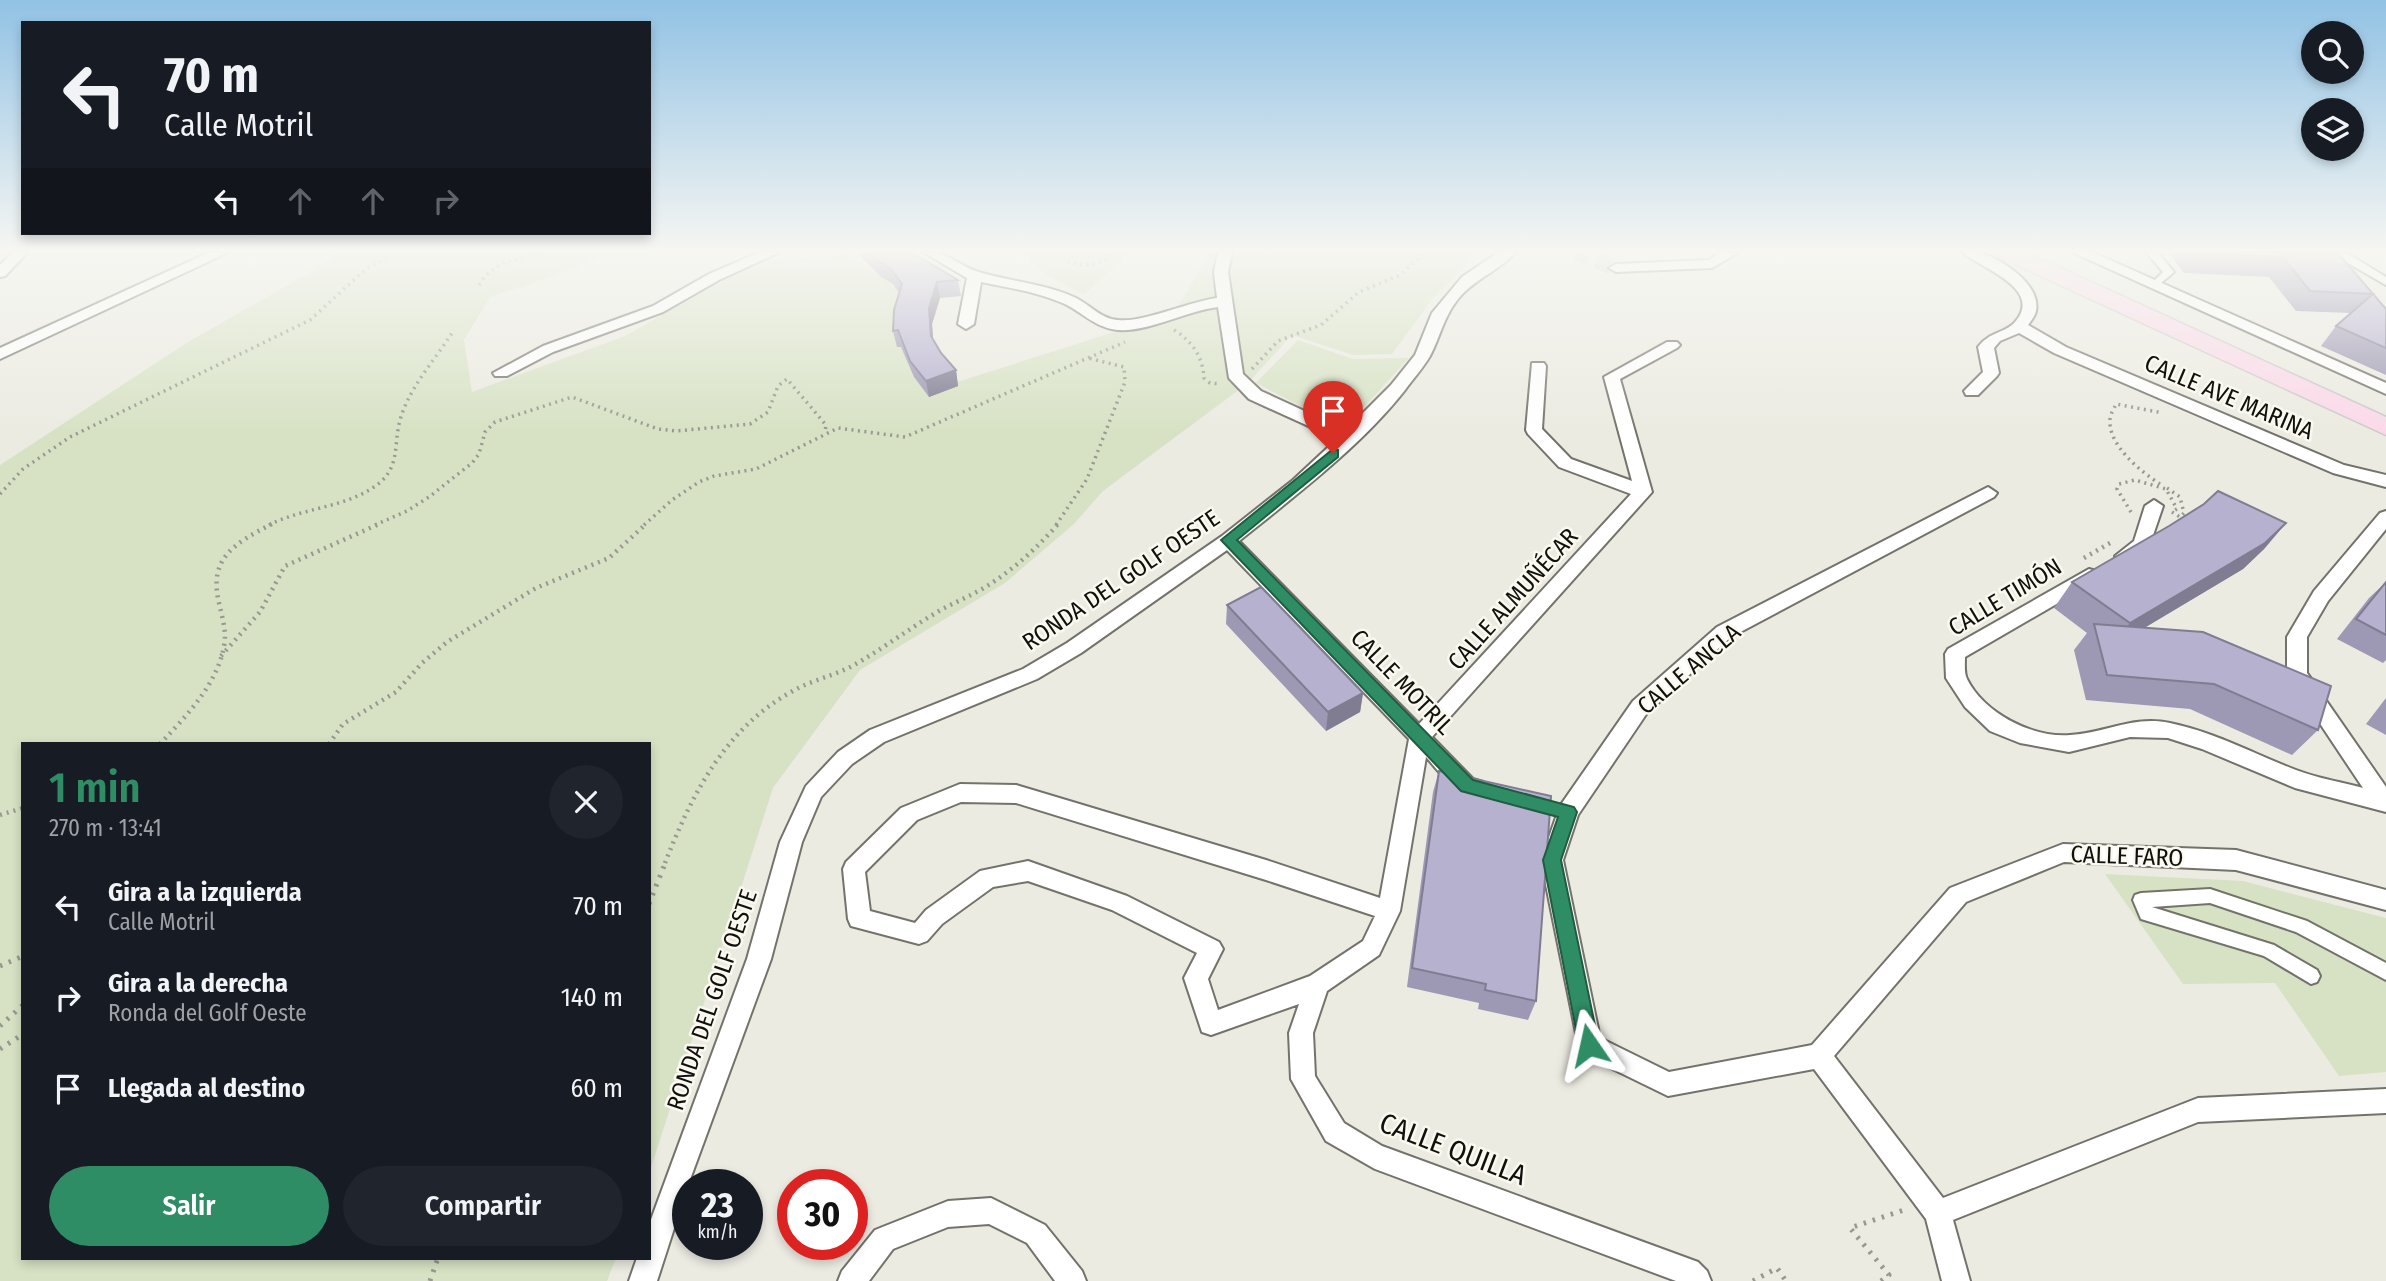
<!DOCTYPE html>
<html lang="es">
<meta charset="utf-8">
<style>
:root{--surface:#171b24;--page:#20242c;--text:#f1f3f6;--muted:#9ea1a6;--accent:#2f8d65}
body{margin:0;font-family:"Fira Sans Condensed",sans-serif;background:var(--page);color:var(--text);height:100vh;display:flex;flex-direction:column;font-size:26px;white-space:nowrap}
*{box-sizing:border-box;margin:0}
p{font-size:23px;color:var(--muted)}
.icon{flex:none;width:38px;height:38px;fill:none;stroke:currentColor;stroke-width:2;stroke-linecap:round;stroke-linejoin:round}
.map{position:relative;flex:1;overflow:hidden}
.sheet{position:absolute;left:21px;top:742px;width:630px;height:518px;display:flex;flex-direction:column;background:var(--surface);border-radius:0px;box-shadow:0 4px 10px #0003}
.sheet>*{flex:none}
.banner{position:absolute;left:21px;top:21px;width:630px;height:214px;border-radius:0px;box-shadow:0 4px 10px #0003;background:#171b24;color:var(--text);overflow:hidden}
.fabs{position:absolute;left:2301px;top:21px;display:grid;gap:14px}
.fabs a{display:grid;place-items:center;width:63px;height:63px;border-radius:50%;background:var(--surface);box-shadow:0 4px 10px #0003;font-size:35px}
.speed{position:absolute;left:672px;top:1169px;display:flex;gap:14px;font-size:35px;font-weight:700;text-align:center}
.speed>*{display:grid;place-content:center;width:91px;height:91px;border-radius:50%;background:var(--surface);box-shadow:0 4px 10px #0003;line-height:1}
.speed small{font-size:18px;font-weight:400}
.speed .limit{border:10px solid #d22;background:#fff;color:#111}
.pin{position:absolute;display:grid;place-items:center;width:60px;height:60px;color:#fff;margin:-72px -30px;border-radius:50% 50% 50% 0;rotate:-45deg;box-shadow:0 0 7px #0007}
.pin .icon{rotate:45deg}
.me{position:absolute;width:77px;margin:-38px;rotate:349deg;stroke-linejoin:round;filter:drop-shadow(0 0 5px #0008)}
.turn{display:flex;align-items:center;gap:24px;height:147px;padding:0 28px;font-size:32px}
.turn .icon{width:91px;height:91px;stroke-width:2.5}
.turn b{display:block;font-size:49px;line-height:60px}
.lanes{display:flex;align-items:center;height:66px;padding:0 28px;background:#0003;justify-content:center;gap:35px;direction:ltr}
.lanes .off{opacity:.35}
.round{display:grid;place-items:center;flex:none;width:74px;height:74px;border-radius:37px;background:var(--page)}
.headline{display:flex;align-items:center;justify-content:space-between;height:119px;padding:0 28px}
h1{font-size:42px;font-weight:600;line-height:52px;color:var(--accent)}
.button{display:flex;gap:14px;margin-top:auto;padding:14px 28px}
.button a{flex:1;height:80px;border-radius:42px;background:var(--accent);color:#fff;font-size:28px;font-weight:600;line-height:80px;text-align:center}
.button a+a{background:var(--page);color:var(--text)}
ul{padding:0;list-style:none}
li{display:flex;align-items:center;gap:21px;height:91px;padding:0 28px}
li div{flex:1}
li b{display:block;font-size:26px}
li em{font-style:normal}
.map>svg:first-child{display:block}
</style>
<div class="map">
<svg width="2386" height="1281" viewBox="0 0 2386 1281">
<rect width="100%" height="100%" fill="#ecebe2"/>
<g fill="#d7e2c4">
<path d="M338,252H613L560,274L490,297L464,340L472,392L625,336L758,261L850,255L910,297L929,391L1174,313L1211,252H1480L1433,298L1392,354L1353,355L1292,335L1248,383L1103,491L1074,524L1005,583L860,670L773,788L649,1174V744H23V1258H616L607,1281H0V465L188,342L320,267Z"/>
<path d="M1020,252H1132L1084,294L1048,276Z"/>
<path d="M1298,340L1353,359L1409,358L1344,429L1256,383Z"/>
<path d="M2105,874L2243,881L2386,918V1072L2339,1076L2275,983L2183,984Z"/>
</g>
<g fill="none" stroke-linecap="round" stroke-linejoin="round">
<path stroke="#cbcac2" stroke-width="16" stroke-dasharray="16 8" stroke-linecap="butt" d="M1574,252L1616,268"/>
<defs>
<g id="pedestrian">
<path d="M2146,252H2157L2174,272L2155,288L2150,285L2163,272Z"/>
<path d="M2329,252H2345L2386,277V285Z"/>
<path d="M2210,889L2307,921L2386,963V980L2296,932L2210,903L2152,907L2274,945L2317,970L2320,976L2317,982L2311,984L2264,956L2141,919L2133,900L2135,895L2141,893Z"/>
</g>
<g id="minor">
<path d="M13,252H28L5,276L0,277V265Z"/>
<path d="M210,252H229L0,359V348Z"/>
<path d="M760,252H780L719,280L663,312L553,352L507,376H495L493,373L543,346L653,306L709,274Z"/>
<path d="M923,252C952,252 958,267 982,273C1014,282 1046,284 1076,298C1090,305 1101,319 1118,320C1143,323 1188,302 1217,298L1214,272L1218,252H1232L1228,272L1243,374L1261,391L1346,430L1391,385L1415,355L1432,313L1462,277L1499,252H1516C1499,271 1474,279 1458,299C1444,316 1440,337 1430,356C1423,368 1413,379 1405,390C1361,446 1295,496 1239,541L1419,724L1631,494L1559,467L1528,434L1526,430L1532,363H1544L1546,366L1542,429L1571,459L1632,481L1604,377L1667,342H1677L1680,345L1677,348L1620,379L1652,492L1432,737L1473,779L1483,782L1487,788L1483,794C1459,803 1441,773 1426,757L1400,911L1379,955L1327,991L1313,1033L1315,1076L1344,1123L1382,1146L1698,1262L1707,1271L1711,1281H1676L1375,1169L1326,1141L1291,1079L1289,1033L1299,1004L1211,1035L1202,1032L1184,978L1197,953L1112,910L1028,881L993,887L942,924L927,941L919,944L851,926L848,919L843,869L846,862L901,808L960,784L1016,785L1266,860L1380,898L1409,739L1227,550L1081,653L1037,679L884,742L852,764L821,797L802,842L771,959L688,1185L657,1281H629L637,1258H649V1225L747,959L780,842L806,786L838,752L870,730L1023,669L1067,643L1222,536L1293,480L1337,439L1249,399L1229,378L1218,307C1186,311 1149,332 1118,330C1096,328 1083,313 1065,304C1038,292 1010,288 981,282L974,324L966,329L958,324L967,278ZM961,802L1016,803L1266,880L1375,916L1363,941L1310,976L1218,1010L1208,979L1223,949L1219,942L1127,896L1028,861L980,871L926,910L915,923L870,911L865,872L917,820Z"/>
<path d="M1721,252H1739L1712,268L1616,272L1609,268L1616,264L1709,260Z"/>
<path d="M1962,252C1969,252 1977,251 1984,254C2004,261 2041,285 2036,311C2035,316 2031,321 2028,325L2066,347L2344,465L2386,475V487L2333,473L2054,353L2019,333L2000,341L1994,348L1999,373L1997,376L1978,395H1966L1964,391L1983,372L1978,347C1990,331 2006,333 2015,322C2045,288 1978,267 1962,252Z"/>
<path d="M2072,252H2092L2386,383V394Z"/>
<path d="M1988,487L1997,493L1994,497L1731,637L1647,713L1578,815L1563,860L1600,1038L1669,1072L1812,1045L1950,888L2063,844L2236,850L2386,890V910L2236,870L2064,862L1966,902L1834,1056L1943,1198L2198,1098L2386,1089V1113L2198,1122L1953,1220L1970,1281H1942L1926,1219L1814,1069L1668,1096L1580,1053L1541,860L1560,806L1633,701L1717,627Z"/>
<path d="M2154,500L2163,506L2148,550L2130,561H2118L2115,556L2134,541L2145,506Z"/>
<path d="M2386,511V529L2328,601L2307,637V673L2386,787V812L2295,788L2202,749L2168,738L2130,737L2069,752L2020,743L1990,731L1965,707L1946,678L1945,654L1948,649L2089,569L2096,571L2098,576L2096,581L1965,657C1965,664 1964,673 1967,679C1984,713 2032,738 2070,735C2105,733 2134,715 2170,723C2214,732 2254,754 2296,770C2317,778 2341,782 2363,788L2287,674V637L2314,591L2380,513Z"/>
<path d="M991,1198L1045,1225L1082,1271L1086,1281H1055L1027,1243L989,1224L948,1227L893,1249L869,1281H838L842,1271L875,1230L948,1201Z"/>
</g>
<path id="primary" d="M1996,252H2026L2386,417V435L1999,257Z"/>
</defs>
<use href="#pedestrian" stroke="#74736b" stroke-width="4"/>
<use href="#minor" stroke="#74736b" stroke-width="4"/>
<use href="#primary" stroke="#cacaca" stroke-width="3"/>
<g stroke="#989891" stroke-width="3.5" stroke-dasharray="2 4.5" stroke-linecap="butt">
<path d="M1058,252C1076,273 1098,266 1118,252"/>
<path d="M479,285C496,256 528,258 557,252"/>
<path d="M1174,330C1192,341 1203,357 1204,378L1210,383L1221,384"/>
<path d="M1252,369L1278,341L1321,325L1359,292L1400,275L1425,252"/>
<path d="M2160,484C2141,472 2108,445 2110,420C2110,414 2114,409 2116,404L2163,413"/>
<path d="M2167,488L2180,497L2184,513L2180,517L2172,512"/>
<path d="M0,494L23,469L70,437L310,320L367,268L398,252"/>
<path d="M2131,512L2117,489L2119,484L2135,480L2166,489L2177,509L2172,512"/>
<path d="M269,525C302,508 343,508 374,487C401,469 393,447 400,420C409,388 434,361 452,333"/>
<path d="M375,525L407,511L429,497L472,463L479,454L485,432L495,422L572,397L658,429L676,431L750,424L768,412L778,386L787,379L826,425L825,432"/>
<path d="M644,525L672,500L699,482L714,476L756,469L838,428L905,437L1125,342"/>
<path d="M1056,525L1087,479L1125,382L1124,367L1088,358"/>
</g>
<g stroke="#989891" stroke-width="4.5" stroke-dasharray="2 5" stroke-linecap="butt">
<path d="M2084,558L2110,543"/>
<path d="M1956,630L1973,620"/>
<path d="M221,656L260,612L285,566L379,524"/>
<path d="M160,744C186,716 217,685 224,646C227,631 222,617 219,603C208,558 235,543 272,524"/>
<path d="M329,744L343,724L396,692L422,663L447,642L536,588L609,558L646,524"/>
<path d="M0,815L23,808"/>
<path d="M665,863C692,794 725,729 791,692C811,680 834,676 854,665C884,648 910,628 939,611C953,603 968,597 982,589C1011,572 1036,549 1058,524"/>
</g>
<g stroke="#989891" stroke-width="5" stroke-dasharray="2.5 7" stroke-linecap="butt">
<path d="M649,904L666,861"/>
<path d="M0,966L23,956"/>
<path d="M0,1026L23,1005"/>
<path d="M0,1049L23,1034"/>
<path d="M430,1281L438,1258"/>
<path d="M1753,1281L1777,1268L1786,1281"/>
<path d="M1881,1281L1889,1275L1850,1228L1904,1210"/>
</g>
<use href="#pedestrian" fill="#fff" fill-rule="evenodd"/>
<use href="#minor" fill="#fff" fill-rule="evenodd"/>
<use href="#primary" fill="#fbd9e9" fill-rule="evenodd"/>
</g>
<g fill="#9d98b3">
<path d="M856,252H911L958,280L961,296L940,298L932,324L933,340L941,353L956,370L958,386L929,397L914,377L901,347H897L893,331L899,293L893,284L881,277Z"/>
<path d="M2168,252H2337L2386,309V375L2321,346L2336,326L2351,313L2296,311L2269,277L2184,273Z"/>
<path d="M2286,523L2264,549L2243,569L2144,628L2318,730L2292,755L2190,709L2086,700L2074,650L2087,633L2054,608L2072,582Z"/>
<path d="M2386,582V660L2383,663L2337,639L2369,598Z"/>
<path d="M1227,605L1363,693L1360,712L1326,731L1226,624Z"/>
<path d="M2386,698V735L2366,724Z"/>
<path d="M1439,771L1536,1001L1528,1020L1478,1009L1479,1003L1407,987L1433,792Z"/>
</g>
<g fill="#807c92">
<path d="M937,282L940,298L932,324L934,352L931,336L929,308Z"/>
<path d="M956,370L958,386L929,397L926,381Z"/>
<path d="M2286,523L2264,549L2243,569L2109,649L2130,623Z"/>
<path d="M1363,693L1360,712L1326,731L1328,712Z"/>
</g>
<g fill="#b7b1d0" stroke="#807c92" stroke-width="2">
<path d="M869,252H911L958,280L937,282L929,308L931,336L941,353L956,370L926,381L910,361L898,330L893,331L894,310L902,284L890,268L878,261Z"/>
<path d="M2196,252H2337L2386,309V348L2336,326L2373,294L2310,291L2283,257L2197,253Z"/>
<path d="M2218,491L2286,523L2265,543L2130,623L2072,582L2169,526L2204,504Z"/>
<path d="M2386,582V635L2356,619Z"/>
<path d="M1261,587L1363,693L1328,712L1227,605Z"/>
<path d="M2094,624L2203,632L2331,686L2318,730L2214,684L2107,675Z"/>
<path d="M1439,771L1551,796L1536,1001L1485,990L1486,984L1412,968Z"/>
</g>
<linearGradient id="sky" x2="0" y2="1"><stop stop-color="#91c2e4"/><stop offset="0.58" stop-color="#f6f6f2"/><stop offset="1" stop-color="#f6f6f2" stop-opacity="0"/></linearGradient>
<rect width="2386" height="432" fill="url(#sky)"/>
<path fill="#2f8d65" stroke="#1f5c42" stroke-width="2" d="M1333,449L1338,450V457L1237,540L1473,780L1574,807L1577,812L1561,860L1599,1045L1596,1051L1589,1054L1582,1051L1579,1045L1543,860L1558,817L1461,791L1221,540Z"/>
<g text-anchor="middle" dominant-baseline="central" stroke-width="5" stroke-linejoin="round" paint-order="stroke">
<g font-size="24" fill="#10100d" stroke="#faf8ef">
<text transform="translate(2229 397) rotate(23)">CALLE AVE MARINA</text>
<text transform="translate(1121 580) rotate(-34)">RONDA DEL GOLF OESTE</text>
<text transform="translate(2005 597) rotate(-31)">CALLE TIMÓN</text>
<text transform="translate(1513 599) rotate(-48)">CALLE ALMUÑÉCAR</text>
<text transform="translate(1689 669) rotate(-40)">CALLE ANCLA</text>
<text transform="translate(1402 682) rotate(46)">CALLE MOTRIL</text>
<text transform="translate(2127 856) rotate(2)">CALLE FARO</text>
<text transform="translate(712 1000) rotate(-71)">RONDA DEL GOLF OESTE</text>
</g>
<g font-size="28" fill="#10100d" stroke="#faf8ef">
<text transform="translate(1453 1149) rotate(21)">CALLE QUILLA</text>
</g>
</g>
</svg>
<div class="fabs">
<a><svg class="icon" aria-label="search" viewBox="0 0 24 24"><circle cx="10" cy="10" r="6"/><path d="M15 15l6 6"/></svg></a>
<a><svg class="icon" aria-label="layers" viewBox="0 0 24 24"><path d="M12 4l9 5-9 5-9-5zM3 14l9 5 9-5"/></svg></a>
</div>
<div class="speed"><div>23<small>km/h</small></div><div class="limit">30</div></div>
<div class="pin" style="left:1333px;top:453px;background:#d93025"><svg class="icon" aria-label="arrive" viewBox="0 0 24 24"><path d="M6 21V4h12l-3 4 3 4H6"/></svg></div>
<svg class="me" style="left:1589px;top:1045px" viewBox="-20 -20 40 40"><path d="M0-17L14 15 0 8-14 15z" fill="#2f8d65" stroke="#fff" stroke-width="4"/></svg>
<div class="banner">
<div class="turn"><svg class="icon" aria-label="left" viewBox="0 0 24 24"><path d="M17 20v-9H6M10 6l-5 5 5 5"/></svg><div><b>70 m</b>Calle Motril</div></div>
<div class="lanes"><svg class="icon" aria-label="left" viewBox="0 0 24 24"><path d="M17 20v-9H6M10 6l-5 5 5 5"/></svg><svg class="icon off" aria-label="ahead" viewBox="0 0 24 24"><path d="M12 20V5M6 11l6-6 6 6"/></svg><svg class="icon off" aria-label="ahead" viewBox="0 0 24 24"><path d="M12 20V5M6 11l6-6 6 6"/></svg><svg class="icon off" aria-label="right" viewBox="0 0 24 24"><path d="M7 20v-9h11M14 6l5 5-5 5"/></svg></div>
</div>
<section class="sheet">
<div class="headline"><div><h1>1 min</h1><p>270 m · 13:41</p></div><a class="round"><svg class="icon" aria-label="close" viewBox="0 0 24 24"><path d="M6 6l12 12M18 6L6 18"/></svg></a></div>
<ul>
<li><svg class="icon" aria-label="left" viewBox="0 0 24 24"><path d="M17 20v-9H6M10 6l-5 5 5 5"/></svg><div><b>Gira a la izquierda</b><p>Calle Motril</p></div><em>70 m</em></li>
<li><svg class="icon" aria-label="right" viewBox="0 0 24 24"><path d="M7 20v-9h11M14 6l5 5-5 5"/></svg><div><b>Gira a la derecha</b><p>Ronda del Golf Oeste</p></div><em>140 m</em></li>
<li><svg class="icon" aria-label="arrive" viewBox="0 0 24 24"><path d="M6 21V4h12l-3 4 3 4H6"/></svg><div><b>Llegada al destino</b></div><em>60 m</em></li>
</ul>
<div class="button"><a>Salir</a><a>Compartir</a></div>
</section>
</div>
